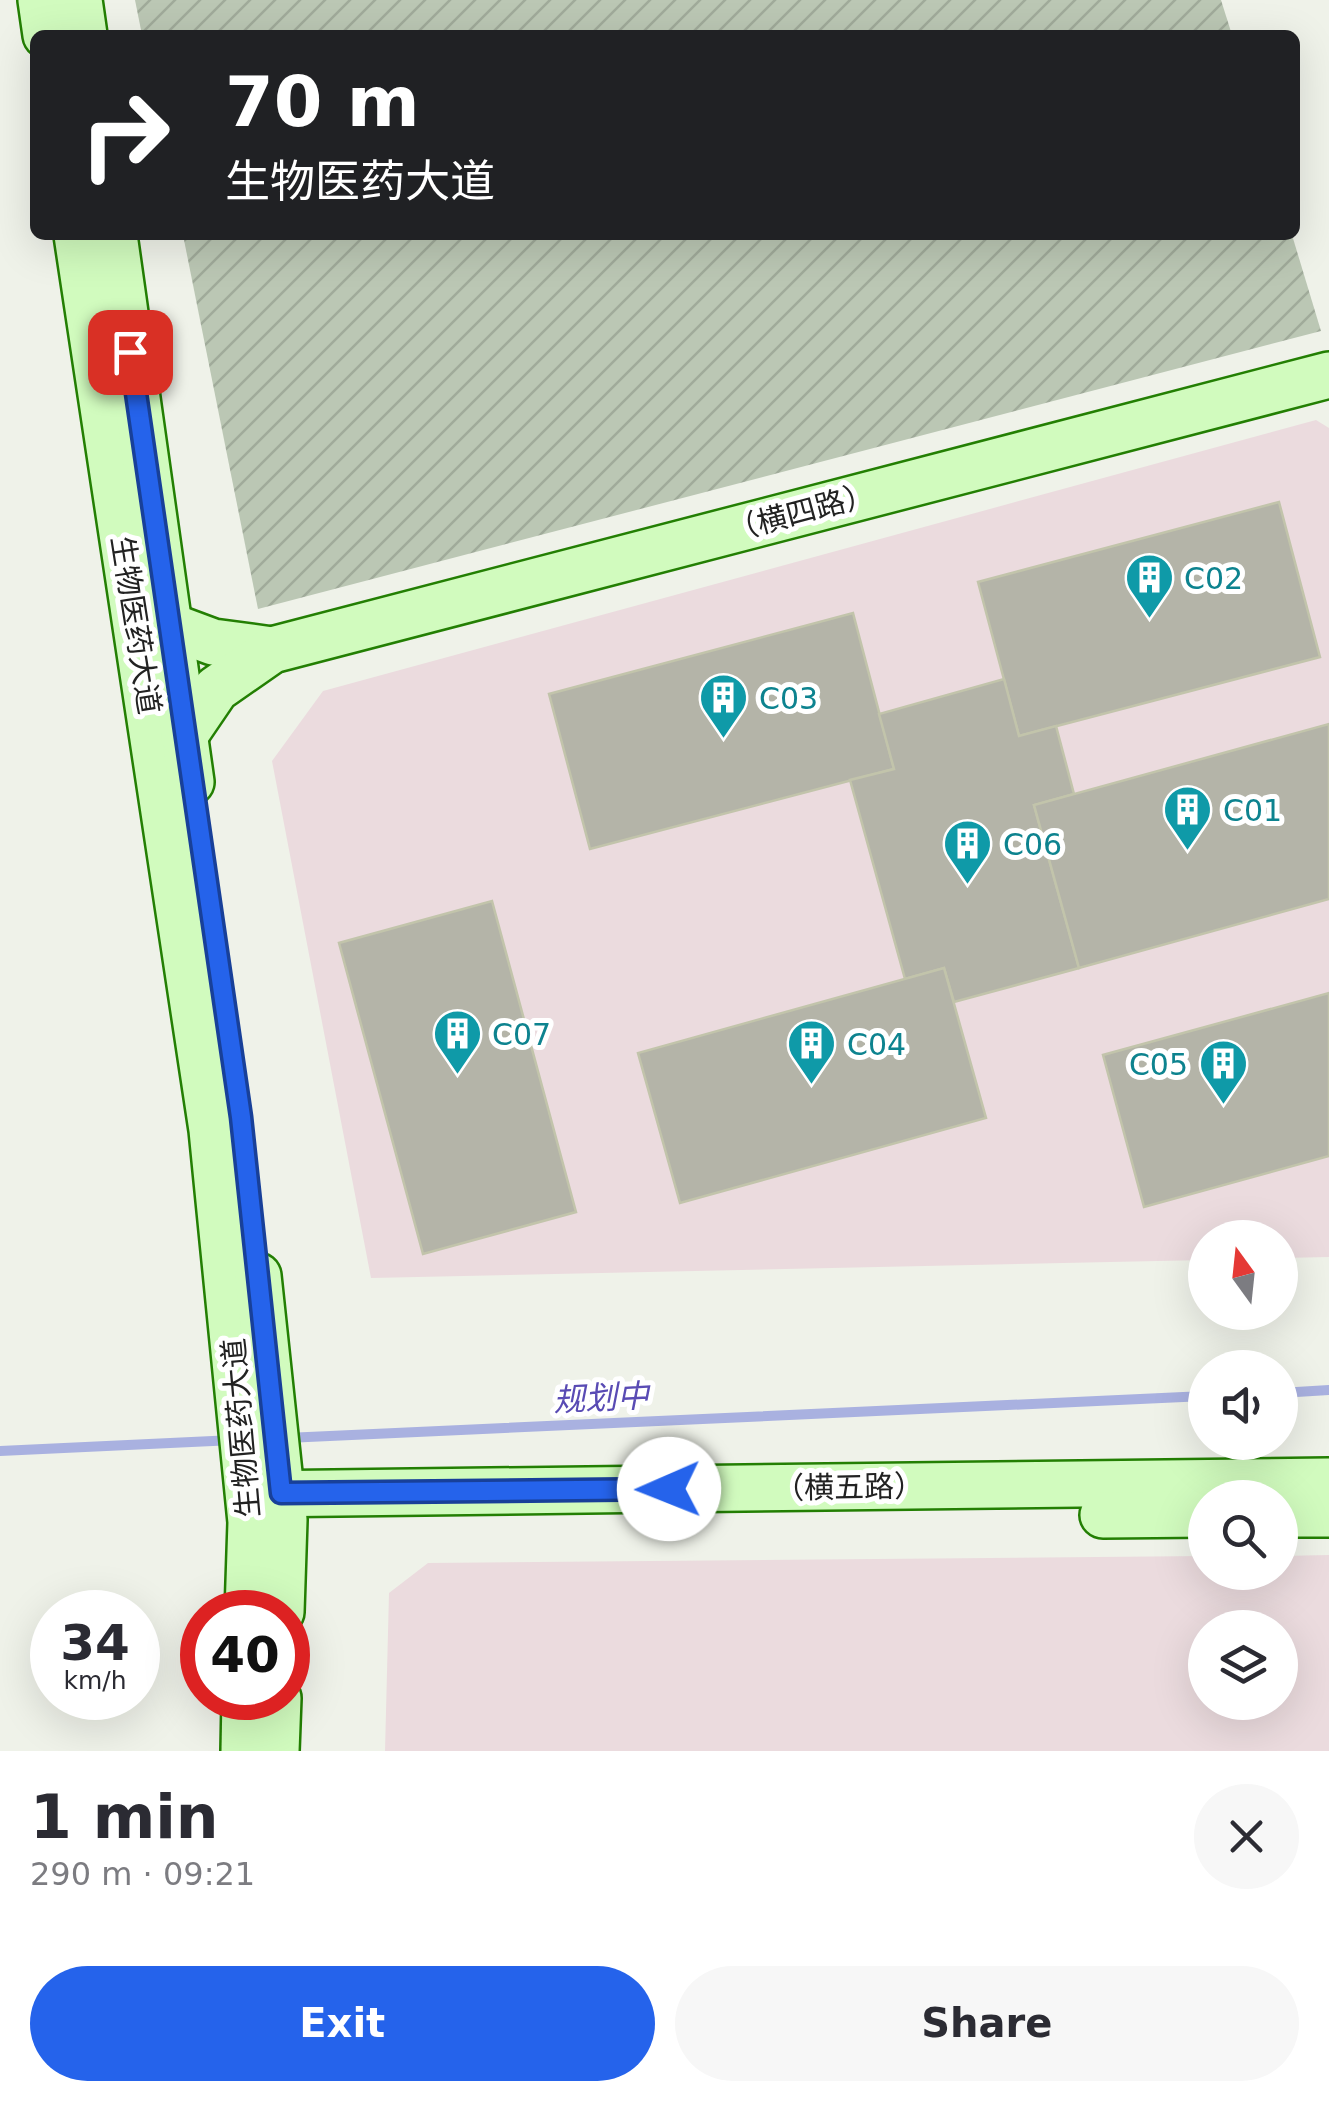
<!DOCTYPE html>
<meta charset="utf-8">
<style>
:root{--surface:#fff;--page:#f7f7f7;--text:#2b2b33;--muted:#7c7c81;--accent:#2563eb}
body{margin:0;font-family:"DejaVu Sans","Noto Sans SC",sans-serif;background:var(--page);color:var(--text);height:100vh;display:flex;flex-direction:column;font-size:38px;white-space:nowrap}
*{box-sizing:border-box;margin:0}
p{font-size:32px;color:var(--muted)}
.icon{flex:none;width:55px;height:55px;fill:none;stroke:currentColor;stroke-width:2;stroke-linecap:round;stroke-linejoin:round}
.map{position:relative;height:1751px;overflow:hidden}
.side{display:flex;flex-direction:column;background:var(--surface);flex:1}
.side>*{flex:none}
.banner{position:absolute;left:30px;top:30px;width:1270px;height:210px;border-radius:15px;box-shadow:0 10px 40px #0002;background:#202124;color:#fff;overflow:hidden}
.needle{width:65px;rotate:345deg}
.fabs{position:absolute;left:1188px;top:1220px;display:grid;gap:20px}
.fabs a{display:grid;place-items:center;width:110px;height:110px;border-radius:50%;background:var(--surface);box-shadow:0 10px 40px #0002;font-size:50px}
.speed{position:absolute;left:30px;top:1590px;display:flex;gap:20px;font-size:50px;font-weight:700;text-align:center}
.speed>*{display:grid;place-content:center;width:130px;height:130px;border-radius:50%;background:var(--surface);box-shadow:0 10px 40px #0002;line-height:1}
.speed small{font-size:25px;font-weight:400}
.speed .limit{border:15px solid #d22;background:#fff;color:#111}
.pin{position:absolute;display:grid;place-items:center;width:85px;height:85px;color:#fff;margin:-42px;border-radius:20px;box-shadow:0 5px 15px #0006}
.me{position:absolute;width:110px;margin:-55px;rotate:269deg;stroke-linejoin:round;filter:drop-shadow(0 0 8px #0008)}
.turn{display:flex;align-items:center;gap:35px;height:210px;padding:0 30px;font-size:45px}
.turn .icon{width:130px;height:130px;stroke-width:2.5}
.turn b{display:block;font-size:70px;line-height:85px}
.round{display:grid;place-items:center;flex:none;width:105px;height:105px;border-radius:52px;background:var(--page)}
.summary{display:flex;align-items:center;justify-content:space-between;height:170px;padding:0 30px}
h1{font-size:60px;font-weight:800;line-height:75px}
.action{display:flex;gap:20px;margin-top:auto;padding:20px 30px}
.action a{flex:1;height:115px;border-radius:60px;background:var(--accent);color:#fff;font-size:40px;font-weight:800;line-height:115px;text-align:center}
.action a+a{background:var(--page);color:var(--text)}
.map>svg:first-child{display:block}
</style>
<div class="map">
<svg width="1329" height="1751" viewBox="0 0 1329 1751">
<defs>
<pattern id="construction-furrows" width="10" height="10" patternUnits="userSpaceOnUse" patternTransform="scale(2.5)"><rect width="10" height="10" fill="#bbc7b4"/><path d="M-1 1l2-2M0 10L10 0M9 11l2-2" fill="none" stroke="#a0ab9a"/></pattern>
</defs>
<rect width="100%" height="100%" fill="#eff2e9"/>
<g fill="#ebdbde" fill-rule="evenodd">
<path d="M1316,420L1329,428V1257L1280,1258V1238H1205V1260L371,1278L272,761L323,691Z"/>
<path d="M1329,1555V1751H385L389,1593L428,1563L1205,1556V1572H1280V1556ZM1205,1628H1280V1702H1205Z"/>
</g>
<g fill="url(#construction-furrows)">
<path d="M135,0H1221L1232,35H142Z"/>
<path d="M183,235H1292L1321,331L258,609Z"/>
</g>
<g fill="none" stroke-linecap="round" stroke-linejoin="round">
<g stroke="#a9b1e0" stroke-width="10">
<path d="M1280,1393L1329,1390"/>
<path d="M286,1438L1205,1396"/>
<path d="M0,1451L234,1440"/>
</g>
</g>
<g fill="#b4b4a8" stroke="#c2c4ab" stroke-width="2.5">
<path d="M1279,502L1320,657L1019,736L978,582Z"/>
<path d="M853,613L894,769L590,849L549,694Z"/>
<path d="M1004,679L1019,736L1056,726L1074,794L1034,805L1079,968L954,1002L944,968L905,979L850,780L894,769L879,714Z"/>
<path d="M1329,724V899L1079,968L1034,805Z"/>
<path d="M492,901L576,1212L423,1254L339,943Z"/>
<path d="M944,968L986,1118L680,1203L638,1053Z"/>
<path d="M1329,993V1156L1144,1207L1103,1055Z"/>
</g>
<g fill="none" stroke-linecap="round" stroke-linejoin="round">
<defs>
<g id="secondary">
<path d="M41,0L46,35"/>
<path d="M79,0L84,35"/>
<path d="M77,235L212,1130L251,1522L248,1612"/>
<path d="M114,235L191,782"/>
<path d="M170,626L213,642L272,650"/>
<path d="M184,736L216,689L272,650L1329,375"/>
<path d="M258,1276L284,1520L281,1612"/>
<path d="M251,1494L1329,1481"/>
<path d="M1280,1514H1329"/>
<path d="M1103,1515L1205,1514"/>
<path d="M244,1751L245,1698"/>
<path d="M276,1751L278,1698"/>
</g>
</defs>
<use href="#secondary" stroke="#237f03" stroke-width="50"/>
<use href="#secondary" stroke="#d1fbbe" stroke-width="45"/>
</g>
<g fill="none" stroke-linecap="round" stroke-linejoin="round">
<defs>
<path id="route" d="M130,352L241,1117L281,1493L669,1489"/>
</defs>
<use href="#route" stroke="#184099" stroke-width="25"/>
<use href="#route" stroke="#2563eb" stroke-width="18"/>
</g>
<defs>
<symbol id="building-pin" viewBox="-11 -11 22 30"><path d="M0 17L-7.5 6A9.5 9.5 0 1 1 7.5 6Z" fill="#0f9aa8" stroke="#fff"/><path d="M-4-6H4V6H1V3H-1V6H-4ZM-2.5-4.3h1.7v1.8h-1.7ZM.8-4.3h1.7v1.8H.8ZM-2.5-1h1.7V.8h-1.7ZM.8-1h1.7V.8H.8Z" fill="#fff"/></symbol>
</defs>
<g fill-rule="evenodd">
<use href="#building-pin" x="1122" y="550" width="55" height="75"/>
<use href="#building-pin" x="696" y="670" width="55" height="75"/>
<use href="#building-pin" x="1160" y="782" width="55" height="75"/>
<use href="#building-pin" x="940" y="816" width="55" height="75"/>
<use href="#building-pin" x="430" y="1006" width="55" height="75"/>
<use href="#building-pin" x="784" y="1016" width="55" height="75"/>
<use href="#building-pin" x="1196" y="1036" width="55" height="75"/>
</g>
<g text-anchor="middle" dominant-baseline="central" stroke-width="10" stroke-linejoin="round" paint-order="stroke">
<g font-size="30" fill="#222" stroke="#fff">
<text transform="translate(801 512) rotate(-15)">（横四路）</text>
<text transform="translate(136 625) rotate(81)">生物医药大道</text>
<text transform="translate(241 1428) rotate(-95)">生物医药大道</text>
<text transform="translate(849 1487) rotate(-1)">（横五路）</text>
</g>
<g font-size="30" fill="#0d838f" stroke="#fff" text-anchor="start">
<text x="1184" y="578">C02</text>
<text x="759" y="698">C03</text>
<text x="1223" y="810">C01</text>
<text x="1003" y="844">C06</text>
<text x="492" y="1034">C07</text>
<text x="847" y="1044">C04</text>
<text x="1188" y="1064" text-anchor="end">C05</text>
</g>
<g font-size="32" font-style="italic" fill="#594bb4" stroke="#fff">
<text transform="translate(601 1398) rotate(-3)">规划中</text>
</g>
</g>
</svg>
<div class="fabs">
<a><svg class="needle" viewBox="-14 -14 28 28"><path d="M0-13l5 13h-10z" fill="#e53935"/><path d="M0 13l5-13h-10z" fill="#7c7c81"/></svg></a>
<a><svg class="icon" aria-label="sound" viewBox="0 0 24 24"><path d="M4 9h4l5-4v14l-5-4H4zM17 9q2 3 0 6"/></svg></a>
<a><svg class="icon" aria-label="search" viewBox="0 0 24 24"><circle cx="10" cy="10" r="6"/><path d="M15 15l6 6"/></svg></a>
<a><svg class="icon" aria-label="layers" viewBox="0 0 24 24"><path d="M12 4l9 5-9 5-9-5zM3 14l9 5 9-5"/></svg></a>
</div>
<div class="speed"><div>34<small>km/h</small></div><div class="limit">40</div></div>
<div class="pin" style="left:130px;top:352px;background:#d93025"><svg class="icon" aria-label="arrive" viewBox="0 0 24 24"><path d="M6 21V4h12l-3 4 3 4H6"/></svg></div>
<svg class="me" style="left:669px;top:1489px" viewBox="-20 -20 40 40"><circle r="19" fill="#fff"/><path d="M0-13L10 11 0 6-10 11z" fill="#2563eb"/></svg>
<div class="banner">
<div class="turn"><svg class="icon" aria-label="right" viewBox="0 0 24 24"><path d="M7 20v-9h11M14 6l5 5-5 5"/></svg><div><b>70 m</b>生物医药大道</div></div>
</div>
</div>
<section class="side">
<div class="summary"><div><h1>1 min</h1><p>290 m · 09:21</p></div><a class="round"><svg class="icon" aria-label="close" viewBox="0 0 24 24"><path d="M6 6l12 12M18 6L6 18"/></svg></a></div>
<div class="action"><a>Exit</a><a>Share</a></div>
</section>
